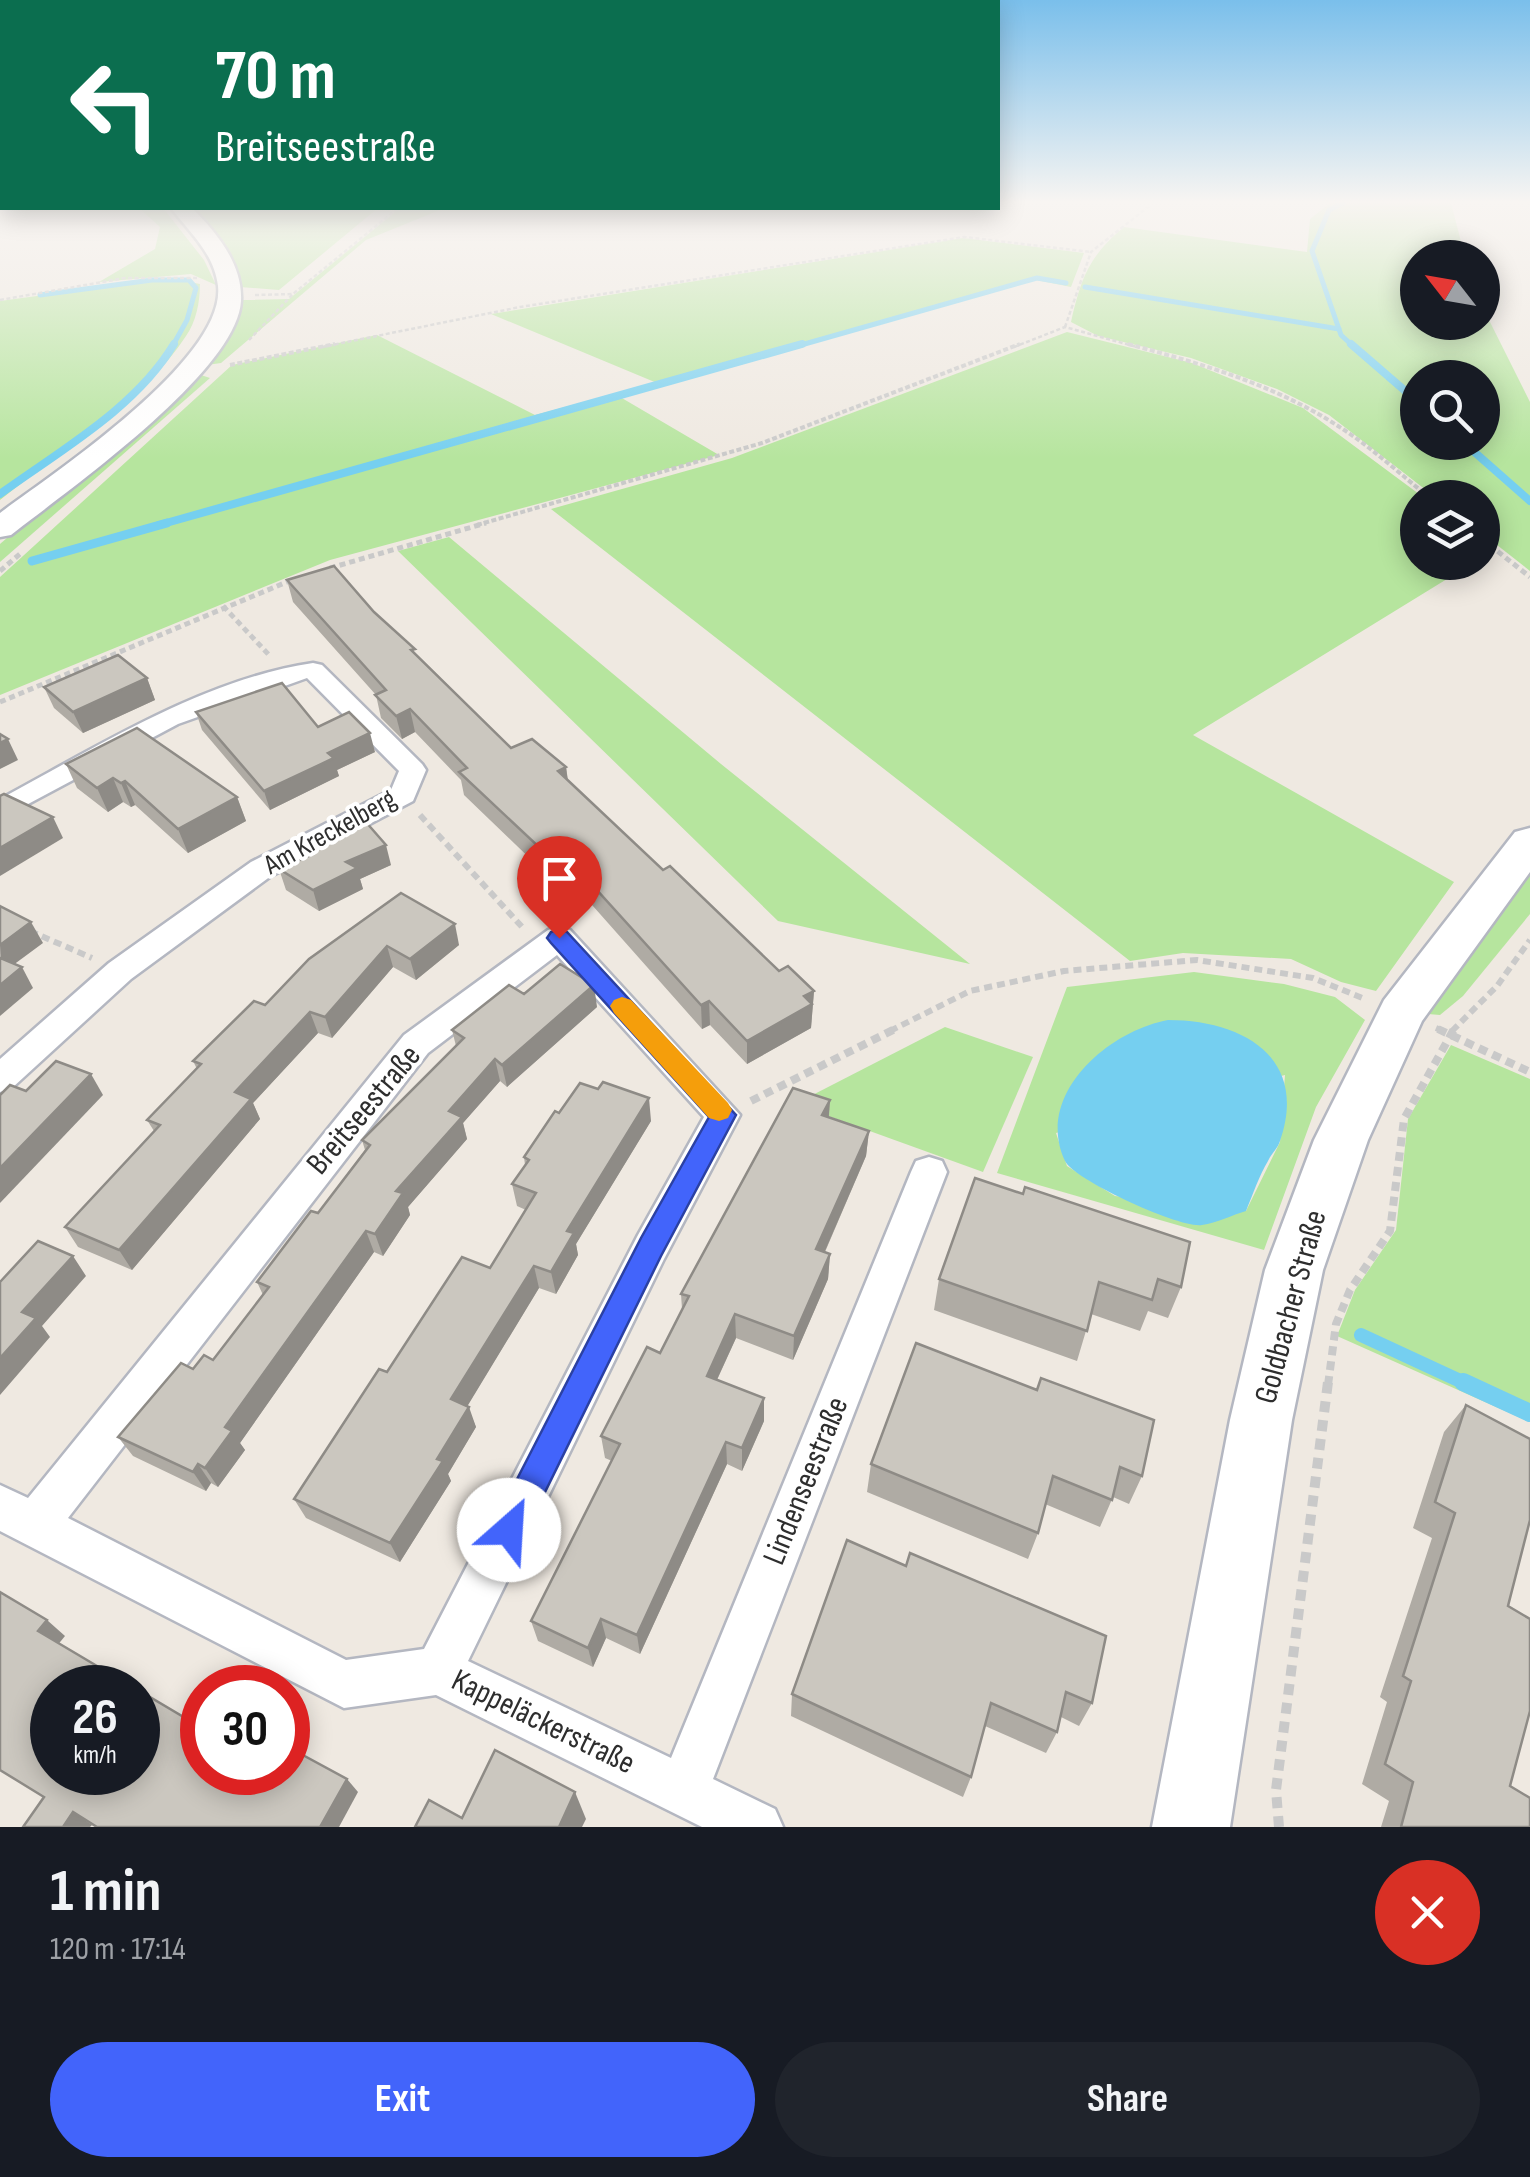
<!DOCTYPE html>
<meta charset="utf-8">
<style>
:root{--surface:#171b24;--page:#20242c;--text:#f1f3f6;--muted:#9ea1a6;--accent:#4264fb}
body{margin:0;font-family:"Sofia Sans Condensed",sans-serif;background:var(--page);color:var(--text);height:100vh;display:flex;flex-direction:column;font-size:38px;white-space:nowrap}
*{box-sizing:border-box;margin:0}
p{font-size:32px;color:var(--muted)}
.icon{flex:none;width:55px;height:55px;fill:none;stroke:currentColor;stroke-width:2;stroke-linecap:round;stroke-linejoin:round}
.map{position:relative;height:1827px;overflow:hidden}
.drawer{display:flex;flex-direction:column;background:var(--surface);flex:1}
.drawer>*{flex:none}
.guide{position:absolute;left:0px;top:0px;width:1000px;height:210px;box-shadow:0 5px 25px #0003;background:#0b6e4f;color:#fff;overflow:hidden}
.needle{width:65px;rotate:301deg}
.fabs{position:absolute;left:1400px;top:240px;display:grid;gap:20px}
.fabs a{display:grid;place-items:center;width:100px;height:100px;border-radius:50%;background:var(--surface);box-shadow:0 5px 25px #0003;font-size:50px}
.speed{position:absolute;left:30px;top:1665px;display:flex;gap:20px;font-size:50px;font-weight:700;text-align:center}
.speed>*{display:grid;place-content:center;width:130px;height:130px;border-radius:50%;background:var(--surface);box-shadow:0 5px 25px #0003;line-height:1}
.speed small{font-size:25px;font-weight:400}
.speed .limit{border:15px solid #d22;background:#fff;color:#111}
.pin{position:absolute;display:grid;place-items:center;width:85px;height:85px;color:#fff;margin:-102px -42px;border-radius:50% 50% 50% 0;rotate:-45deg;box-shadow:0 0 10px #0007}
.pin .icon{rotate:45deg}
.me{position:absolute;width:110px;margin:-55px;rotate:26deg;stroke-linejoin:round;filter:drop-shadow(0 0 8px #0008)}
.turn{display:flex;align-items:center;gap:35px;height:210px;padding:0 50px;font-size:45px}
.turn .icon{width:130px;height:130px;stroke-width:2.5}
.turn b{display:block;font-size:70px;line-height:85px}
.round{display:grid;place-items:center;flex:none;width:105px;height:105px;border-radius:52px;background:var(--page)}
.head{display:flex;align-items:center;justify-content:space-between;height:170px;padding:0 50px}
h1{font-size:60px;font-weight:700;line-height:75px}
.action{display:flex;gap:20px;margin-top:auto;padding:20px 50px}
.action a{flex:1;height:115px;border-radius:60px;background:var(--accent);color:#fff;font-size:40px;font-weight:700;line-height:115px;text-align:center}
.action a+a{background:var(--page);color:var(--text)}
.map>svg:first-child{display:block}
</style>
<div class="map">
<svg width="1530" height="1827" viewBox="0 0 1530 1827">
<rect width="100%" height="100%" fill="#efe9e1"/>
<g fill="#b6e59e" fill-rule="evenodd">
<path d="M1330,203H1451L1465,257L1418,258V322H1482L1483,308L1530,402V571L1483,534L1482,498L1435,497L1329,415L1277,389L1191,358L1098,336L1071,322C1081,278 1089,256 1124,227L1307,252L1310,219ZM1418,378H1482V442H1418Z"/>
<path d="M139,208H163L204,260L216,285L191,274L99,282L155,249L160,227Z"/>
<path d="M190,208H378L279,290L240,287L230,251Z"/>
<path d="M400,208H445L366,240L221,363L207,365L226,343L242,300L289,299Z"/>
<path d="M963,238L1084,253L1071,287L1036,280L657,383L491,314Z"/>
<path d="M169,278L200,284C200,302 196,322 186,336C144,401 60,452 0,500V301Z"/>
<path d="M1067,332L1192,363L1303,408L1423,497L1418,498V562L1473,563L1193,735L1454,882L1376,991L1341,982L1291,959L1183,953L1130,961L551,509L732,458Z"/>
<path d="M377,335L535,415L615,394L719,455L330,560L0,695V577L232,365Z"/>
<path d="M201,375L210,378L0,562V544L194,377Z"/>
<path d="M449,537L721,764L970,964L778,921L398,551Z"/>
<path d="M1530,861V914L1463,996L1440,1015L1428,1014L1422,1006Z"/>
<path d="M1194,972L1284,984L1335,997L1365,1020L1316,1107L1264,1250L997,1173L1067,987ZM1285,1075L1280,1142L1246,1211L1115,1196L1067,1166L1056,1133Z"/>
<path d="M945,1027L1033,1057L983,1172L795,1104Z"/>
<path d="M1451,1045L1530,1079V1422L1337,1336L1355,1290L1396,1230L1408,1119Z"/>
</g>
<path fill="#75cff0" d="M1168,1020C1242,1020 1309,1057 1280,1141C1278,1148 1271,1154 1268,1161C1259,1176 1253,1194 1246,1211C1232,1215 1217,1223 1202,1225C1181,1229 1074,1180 1065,1161C1034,1095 1108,1031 1168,1020Z"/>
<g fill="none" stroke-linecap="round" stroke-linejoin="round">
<g stroke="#75cff0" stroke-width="5">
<path d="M1343,203L1329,210L1312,251L1341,335L1354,347"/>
<path d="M1085,287L1339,329"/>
<path d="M40,295L152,280H189L196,288L187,320L172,347"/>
<path d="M794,347L1037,278L1066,283"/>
</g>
<g stroke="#75cff0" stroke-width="8">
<path d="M1351,344L1418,402"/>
<path d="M1463,442L1530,501"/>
<path d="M0,494C59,451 135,409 174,344"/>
<path d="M159,525L802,344"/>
</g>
<path stroke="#75cff0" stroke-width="9" d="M32,561L167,523"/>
<path stroke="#75cff0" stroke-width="14" d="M1361,1335L1469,1385"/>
<path stroke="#75cff0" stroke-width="18" d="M1463,1382L1530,1413"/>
<defs>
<g id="street">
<path d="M313,663L322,665L422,764L426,770L413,801L271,876L131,979L12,1088L0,1092V1059L109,963L251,862L391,790L399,771L307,678L178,724L0,819V799C97,747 204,679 313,663Z"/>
<path d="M559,927L570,930L740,1115L664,1259L468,1661L671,1758L911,1172L916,1161L929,1157L942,1161L947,1172L713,1779L775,1809L783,1827H702L436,1695L344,1708L0,1531V1485L28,1498L404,1035L548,930ZM557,955L704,1117L638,1235L424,1649L346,1660L68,1518L428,1053Z"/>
</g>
<g id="secondary">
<path d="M171,208H192C216,232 243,264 241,301C237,372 67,491 11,535L0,537V513C55,472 226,359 218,286C214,253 190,233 171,208Z"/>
<path d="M1530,828V872L1422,1021L1368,1140L1323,1270L1292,1420L1230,1827H1152L1230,1420L1265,1270L1314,1140L1384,1000L1515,832Z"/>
</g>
</defs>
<use href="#street" stroke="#b4b7c1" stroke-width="5"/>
<use href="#secondary" stroke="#b4b7c1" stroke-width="5"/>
<g stroke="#c9c9c9" stroke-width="2.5" stroke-dasharray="4 2.5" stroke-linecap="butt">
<path d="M255,295L293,294L398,208"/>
<path d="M0,300L125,278H197"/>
<path d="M1065,327L1091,252L1153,203"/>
<path d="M249,340L293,294"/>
<path d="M322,347L520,307L964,237L1091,252"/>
<path d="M1014,347L1065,327L1137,347"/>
</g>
<g stroke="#c9c9c9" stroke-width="4" stroke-dasharray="5 2.5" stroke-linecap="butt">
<path d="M1128,344C1202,364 1273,384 1338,426C1370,446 1400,474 1430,498"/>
<path d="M230,365L335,344"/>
<path d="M477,525L762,443L1020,344"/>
</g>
<g stroke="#c9c9c9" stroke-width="5" stroke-dasharray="6 4" stroke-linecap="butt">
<path d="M1482,539L1530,577"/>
<path d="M330,568L486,523"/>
<path d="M0,571L21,553"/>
<path d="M223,606L270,656"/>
<path d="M0,702L294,579"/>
</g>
<g stroke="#c9c9c9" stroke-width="6" stroke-dasharray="8 5" stroke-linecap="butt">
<path d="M420,815L523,928"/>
<path d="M30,931L92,958"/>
<path d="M1436,1028L1443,1031"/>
<path d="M890,1031L970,991L1064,971L1197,960L1313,978L1365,999"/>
<path d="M1452,1031L1497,986L1530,940"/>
</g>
<g stroke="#c9c9c9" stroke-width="8" stroke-dasharray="9 6" stroke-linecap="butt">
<path d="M1438,1029L1530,1072"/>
<path d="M751,1101L895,1029"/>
<path d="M1328,1385L1336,1324L1350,1290L1390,1231L1404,1119L1454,1029"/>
</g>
<path stroke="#c9c9c9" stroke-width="10" stroke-dasharray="11 8" stroke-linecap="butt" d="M1279,1827L1276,1790L1328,1382"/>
<use href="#street" fill="#fff" fill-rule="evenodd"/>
<use href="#secondary" fill="#fff" fill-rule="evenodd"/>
</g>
<g fill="#afaba4">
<path d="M287,580L374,612L511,748L566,767L568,780L663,870L779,971L814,991L811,1028L747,1064L710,1025L702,1029L569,879L556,867L545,873L464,795L461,780L415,732L402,739L381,718L376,695L293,602Z"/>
<path d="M147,678L155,700L83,733L54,708L44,687Z"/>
<path d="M196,712L375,752L337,770L339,776L270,810L202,730Z"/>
<path d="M66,764L237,797L246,821L188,853L135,805L131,807L123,802L108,812L77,788Z"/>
<path d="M304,846L391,865L360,879L363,889L319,911L286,890L279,869L308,857Z"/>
<path d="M401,893L459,945L416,980L393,967L332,1038L318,1033L253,1103L260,1119L132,1270L78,1247L65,1227L154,1131L147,1120L197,1069L193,1061L265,1005Z"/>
<path d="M524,994L597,1007L507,1087L500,1081L463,1123L467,1139L408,1207L410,1215L383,1256L374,1252L240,1443L245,1450L218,1487L211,1483L206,1491L133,1456L118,1437L193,1369L213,1360L263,1295L257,1282L318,1213L365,1150L362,1140L456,1046L452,1030Z"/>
<path d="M830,1100L829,1117L869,1131L866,1156L825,1252L830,1254L828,1279L793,1360L736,1338L717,1380L764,1421L742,1471L727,1464L640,1654L606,1638L593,1667L538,1641L531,1621L612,1461L605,1458L601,1436L660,1353L682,1309L681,1294Z"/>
<path d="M559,1113L651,1121L576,1244L578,1255L556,1294L539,1288L467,1406L476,1427L448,1474L451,1481L400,1562L306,1518L294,1499L387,1372L490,1268L526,1210L517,1206L512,1184L525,1165L524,1157Z"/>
<path d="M975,1178L1181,1287L1168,1318L1148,1311L1140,1331L1091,1314L1077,1361L934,1310L939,1279Z"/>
<path d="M916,1343L1142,1476L1129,1504L1113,1497L1100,1527L1045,1504L1038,1533L1028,1559L867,1492L871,1464Z"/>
<path d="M1466,1405L1508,1606L1510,1786L1530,1827H1381L1389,1801L1362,1784L1387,1702L1380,1697L1432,1538L1413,1528L1444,1432Z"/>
<path d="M847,1540L1092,1703L1079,1726L1061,1717L1057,1732L1046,1753L985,1726L971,1777L963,1797L791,1716L792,1694Z"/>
</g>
<g fill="#8e8b86">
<path d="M147,678L155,700L83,733L73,712Z"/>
<path d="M410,709L415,732L402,739L396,716Z"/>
<path d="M370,733L375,752L337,770L339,776L270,810L264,791L328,753Z"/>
<path d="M8,739L18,760L0,769V743Z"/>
<path d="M566,767L569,791L558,771Z"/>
<path d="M113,778L123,802L108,812L97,788Z"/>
<path d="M125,781L135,805L131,807L121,783Z"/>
<path d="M237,797L246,821L188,853L178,829Z"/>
<path d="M53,817L63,838L0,876V848Z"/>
<path d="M552,844L556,867L545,873L541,849Z"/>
<path d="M386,845L391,865L360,879L363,889L319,911L313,890L346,862Z"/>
<path d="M31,922L43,943L1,974L0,945Z"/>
<path d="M455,924L459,945L416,980L410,959Z"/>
<path d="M387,946L393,967L332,1038L325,1017Z"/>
<path d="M22,967L33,988L0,1016V985Z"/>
<path d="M594,985L597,1007L507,1087L502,1065Z"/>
<path d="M814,991L811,1028L747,1064V1041L804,996Z"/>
<path d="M709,1001L710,1025L702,1029L701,1005Z"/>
<path d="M310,1012L318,1033L253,1103L260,1119L132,1270L119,1250L235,1092Z"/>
<path d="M495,1059L500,1081L463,1123L467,1139L408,1207L410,1215L383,1256L375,1234L396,1191L449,1111Z"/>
<path d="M91,1074L103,1095L0,1203V1168Z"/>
<path d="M649,1098L651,1121L576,1244L578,1255L556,1294L551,1272L567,1231Z"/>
<path d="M830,1100L828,1126L822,1115Z"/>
<path d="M869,1131L866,1156L815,1274L816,1249Z"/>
<path d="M366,1231L374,1252L240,1443L245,1450L218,1487L205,1468L225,1427Z"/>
<path d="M830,1254L828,1279L793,1360L794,1336Z"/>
<path d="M73,1256L86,1276L42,1326L50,1337L0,1395V1358L22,1312Z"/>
<path d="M534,1266L539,1288L459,1420L451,1399Z"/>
<path d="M735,1314L736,1338L708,1399L707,1376Z"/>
<path d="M764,1398V1421L742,1471V1448Z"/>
<path d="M469,1407L476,1427L448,1474L451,1481L400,1562L390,1543L437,1459Z"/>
<path d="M726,1442L727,1464L640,1654L637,1635Z"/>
<path d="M198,1464L211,1483L206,1491L193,1472Z"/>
<path d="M601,1619L606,1638L593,1667L588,1648Z"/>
<path d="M47,1620L65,1636L56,1647L38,1631Z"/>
<path d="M347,1779L358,1792L339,1827H320Z"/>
<path d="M575,1792L586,1819L582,1827H559Z"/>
<path d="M73,1812L92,1825L90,1827H63Z"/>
</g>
<g fill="#cbc7bf" stroke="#8e8b86" stroke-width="2.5">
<path d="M334,566L374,612L415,649L411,650L511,748L532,739L566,767L558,771L663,870L670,866L779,971L788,966L814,991L804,996L812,1004L747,1041L709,1001L701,1005L566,856L552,844L541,849L459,772L467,768L410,709L396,716L375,695L386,690L287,580Z"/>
<path d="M118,655L147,678L73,712L44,687Z"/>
<path d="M282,683L318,727L349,712L370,733L328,753L334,758L264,791L196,712Z"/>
<path d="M137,728L237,797L178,829L125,781L121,783L113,778L97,788L66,764Z"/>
<path d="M0,734L8,739L0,743Z"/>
<path d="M4,794L53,817L0,848V796Z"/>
<path d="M365,821L386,845L346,862L357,868L313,890L279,869L311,855L304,846Z"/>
<path d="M401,893L455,924L410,959L387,946L325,1017L310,1012L235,1092L251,1099L119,1250L65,1227L160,1125L147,1120L201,1064L193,1061L254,1001L265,1005L309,959Z"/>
<path d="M0,906L31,922L0,945Z"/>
<path d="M0,958L22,967L0,985Z"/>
<path d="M560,964L594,985L502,1065L495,1059L449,1111L462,1117L396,1191L403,1193L375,1234L366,1231L225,1427L232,1431L205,1468L198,1464L193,1472L118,1437L181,1363L193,1369L204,1355L213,1360L269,1287L257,1282L311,1211L318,1213L370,1145L362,1140L464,1038L452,1030L509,985L524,994Z"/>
<path d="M56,1061L91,1074L0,1168V1095L10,1085L26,1091Z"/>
<path d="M603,1082L649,1098L567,1231L574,1233L551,1272L534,1266L451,1399L469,1407L437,1459L443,1461L390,1543L294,1499L379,1369L387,1372L462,1257L490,1268L536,1193L512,1184L529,1160L524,1157L555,1111L559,1113L580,1083L598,1089Z"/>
<path d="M793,1088L830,1100L822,1115L869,1131L816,1249L830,1254L794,1336L735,1314L707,1376L764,1398L742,1448L726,1442L637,1635L601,1619L588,1648L531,1621L620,1444L601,1436L647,1347L660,1353L689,1296L681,1294Z"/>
<path d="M975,1178L1023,1194L1025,1187L1190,1242L1181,1287L1158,1279L1152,1300L1099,1282L1087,1331L939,1279Z"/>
<path d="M38,1241L73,1256L22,1312L36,1318L0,1358V1282Z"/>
<path d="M916,1343L1037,1390L1041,1378L1154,1420L1142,1476L1120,1467L1112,1500L1053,1476L1038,1533L871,1464Z"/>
<path d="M1466,1405L1530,1439V1520L1508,1606L1530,1619V1711L1510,1786L1530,1798V1827H1401L1413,1782L1385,1764L1411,1681L1403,1676L1455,1513L1435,1502Z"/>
<path d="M847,1540L906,1566L910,1553L1106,1636L1092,1703L1066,1692L1057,1732L991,1703L971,1777L792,1694Z"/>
<path d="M0,1592L47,1620L38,1631L134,1688H52V1772H138V1690L202,1728V1772H288V1747L347,1779L320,1827H97L73,1812L63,1827H23L44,1797L0,1770Z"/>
<path d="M495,1750L575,1792L559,1827H415L429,1800L462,1818Z"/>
</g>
<linearGradient id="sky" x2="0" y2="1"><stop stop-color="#7abfeb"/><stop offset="0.44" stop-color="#f8f5f2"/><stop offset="1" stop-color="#f8f5f2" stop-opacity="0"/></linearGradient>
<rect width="1530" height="459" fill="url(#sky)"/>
<path fill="#4264fb" stroke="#2b41a3" stroke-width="2.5" d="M559,929L567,932L736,1115L661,1256L521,1541L509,1546L497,1541L492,1530L497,1518L641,1238L709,1117L551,943L547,938L551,932Z"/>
<path fill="#f59e0b" d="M622,997L631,1000L728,1103L732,1110L728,1118L719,1121L709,1118L614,1013L610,1006L614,1000Z"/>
<g text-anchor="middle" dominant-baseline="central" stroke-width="8" stroke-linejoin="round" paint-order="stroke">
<g font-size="28" fill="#2e2e2e" stroke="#fff">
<text transform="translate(330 832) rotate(-29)">Am Kreckelberg</text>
</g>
<g font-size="32" fill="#2e2e2e" stroke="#fff">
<text transform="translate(364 1110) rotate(-50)">Breitseestraße</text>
<text transform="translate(1291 1307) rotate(-75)">Goldbacher Straße</text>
<text transform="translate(806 1481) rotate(-68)">Lindenseestraße</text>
<text transform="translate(543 1722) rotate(26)">Kappeläckerstraße</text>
</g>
</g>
</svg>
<div class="fabs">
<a><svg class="needle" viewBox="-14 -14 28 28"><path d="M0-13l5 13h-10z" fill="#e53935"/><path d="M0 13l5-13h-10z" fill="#9ea1a6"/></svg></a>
<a><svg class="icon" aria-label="search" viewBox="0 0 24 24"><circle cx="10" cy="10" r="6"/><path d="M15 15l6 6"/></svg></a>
<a><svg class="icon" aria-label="layers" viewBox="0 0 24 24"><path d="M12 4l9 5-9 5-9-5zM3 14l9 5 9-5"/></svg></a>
</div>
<div class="speed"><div>26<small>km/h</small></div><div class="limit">30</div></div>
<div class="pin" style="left:559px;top:938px;background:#d93025"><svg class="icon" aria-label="arrive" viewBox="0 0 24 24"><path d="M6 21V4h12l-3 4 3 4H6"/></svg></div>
<svg class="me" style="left:509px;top:1530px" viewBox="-20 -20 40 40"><circle r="19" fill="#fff"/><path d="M0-13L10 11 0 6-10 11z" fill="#4264fb"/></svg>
<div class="guide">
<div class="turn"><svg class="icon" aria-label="left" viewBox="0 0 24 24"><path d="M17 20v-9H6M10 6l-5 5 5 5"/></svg><div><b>70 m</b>Breitseestraße</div></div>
</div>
</div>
<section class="drawer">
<div class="head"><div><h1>1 min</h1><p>120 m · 17:14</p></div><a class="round" style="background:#d93025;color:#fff"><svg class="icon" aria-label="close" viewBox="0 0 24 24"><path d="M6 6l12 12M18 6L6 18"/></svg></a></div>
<div class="action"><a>Exit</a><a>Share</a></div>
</section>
